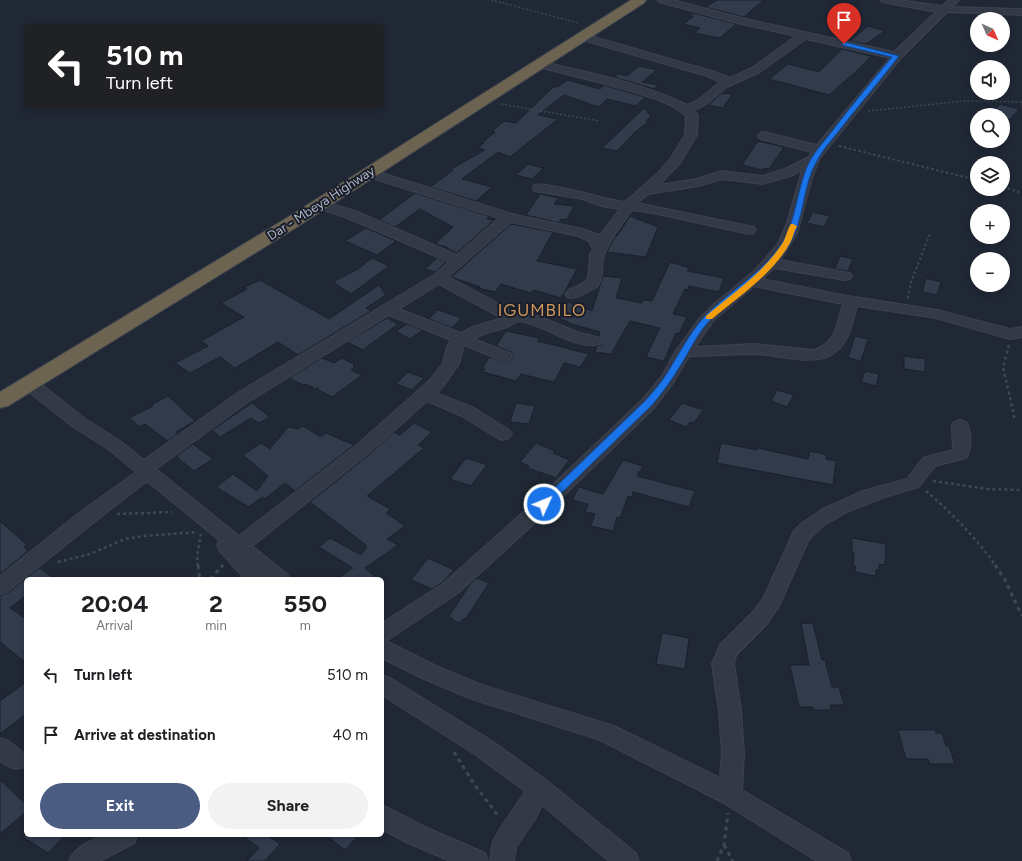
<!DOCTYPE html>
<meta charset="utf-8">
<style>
:root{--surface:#fff;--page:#f2f2f2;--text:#202124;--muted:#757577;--accent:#4b5c82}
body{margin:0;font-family:Figtree,sans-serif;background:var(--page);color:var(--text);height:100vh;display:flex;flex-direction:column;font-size:15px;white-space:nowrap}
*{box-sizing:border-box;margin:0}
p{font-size:13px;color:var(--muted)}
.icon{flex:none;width:22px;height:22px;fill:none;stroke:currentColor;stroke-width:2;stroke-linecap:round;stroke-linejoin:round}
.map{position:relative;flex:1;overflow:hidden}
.sheet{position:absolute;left:24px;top:577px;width:360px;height:260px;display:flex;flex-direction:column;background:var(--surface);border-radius:6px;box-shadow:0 2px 6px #0003}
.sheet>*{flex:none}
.top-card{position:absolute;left:24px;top:24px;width:360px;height:84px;border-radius:6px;box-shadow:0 2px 6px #0003;background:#202124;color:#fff;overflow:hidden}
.needle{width:26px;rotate:135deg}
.fabs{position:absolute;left:970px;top:12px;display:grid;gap:8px}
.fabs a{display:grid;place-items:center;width:40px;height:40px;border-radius:50%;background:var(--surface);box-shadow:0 2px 6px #0003;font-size:20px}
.pin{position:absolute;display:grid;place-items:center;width:34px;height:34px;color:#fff;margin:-41px -17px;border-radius:50% 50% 50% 0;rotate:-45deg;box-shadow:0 0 4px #0007}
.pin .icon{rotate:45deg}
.me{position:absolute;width:44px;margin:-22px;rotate:46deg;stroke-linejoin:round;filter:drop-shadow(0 0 3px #0008)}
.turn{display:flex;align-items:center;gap:14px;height:84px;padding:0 16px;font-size:18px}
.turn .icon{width:52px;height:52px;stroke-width:2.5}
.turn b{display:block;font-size:28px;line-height:34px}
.eta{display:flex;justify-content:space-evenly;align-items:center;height:68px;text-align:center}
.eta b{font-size:24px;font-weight:700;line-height:28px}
.primary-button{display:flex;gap:8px;margin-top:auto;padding:8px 16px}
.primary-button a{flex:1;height:46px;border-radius:24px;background:var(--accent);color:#fff;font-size:16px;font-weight:700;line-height:46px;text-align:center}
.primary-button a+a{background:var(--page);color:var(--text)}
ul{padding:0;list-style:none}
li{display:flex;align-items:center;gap:12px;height:60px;padding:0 16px}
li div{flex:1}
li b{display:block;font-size:15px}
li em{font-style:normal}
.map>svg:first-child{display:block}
</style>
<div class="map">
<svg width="1022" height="861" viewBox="0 0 1022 861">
<rect width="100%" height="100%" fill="#202735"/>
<g fill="#323b4c" stroke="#1a202c">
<path d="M717,0H764L744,17L705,7Z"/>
<path d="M694,13L736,24L720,38L694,33L700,28L683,24L693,17L690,16Z"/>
<path d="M868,26L885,31L866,44L850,41Z"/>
<path d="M842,49L871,56L860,68L829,95L769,79L788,64L819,72Z"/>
<path d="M639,66L657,70L642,82L658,85L654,89L614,77L618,74L627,76Z"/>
<path d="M568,80L600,89L604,85L645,97L636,106L607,99L599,107L564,95L538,115L558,119L510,157L498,152L462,179L492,187L476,201L430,187L453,170L451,169L485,150L478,148L484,143H482L495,132L492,131L504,121L516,123L551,89L554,87H557Z"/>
<path d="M722,93L732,94L723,108L708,105Z"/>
<path d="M1000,104L1019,109L1010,120L1003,118V115H991Z"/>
<path d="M644,108L651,116L646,121H649L635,132L617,151L602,148Z"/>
<path d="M758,141L784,147L769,169L764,168L762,170L742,165Z"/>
<path d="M528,164L543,168L532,179L516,175Z"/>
<path d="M415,193L489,216L487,219L494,220L457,253L448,249L449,248L435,244L453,227L420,209L395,227L379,220Z"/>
<path d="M540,194L559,198L554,204L574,206L567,220L561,219L559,223L526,215Z"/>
<path d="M813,212L830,216L824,227L807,223Z"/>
<path d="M630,216L658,227L646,257L607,252L615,237L617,236Z"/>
<path d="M511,224L553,232L537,261L577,269L561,298L533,290L530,293L501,284L495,292L478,288L480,287L451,277Z"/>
<path d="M366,228L396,241L377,255L345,241Z"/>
<path d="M840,256L853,259L848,271L835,269Z"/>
<path d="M372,258L389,266L351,294L333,282L358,269Z"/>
<path d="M437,258L446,262L435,272L425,269Z"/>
<path d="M670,262L690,268L687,271L724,278L719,292L689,286L688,290L685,289L673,314L687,317L679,334L676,333L664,361L646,357L660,328L630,321L611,354L595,352L597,346L601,345L604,341L599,336L600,332L568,323V322L549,314L565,301L592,311L603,276L622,278L616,298L642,303L643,300L652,301Z"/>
<path d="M926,278L941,282L937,295L922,292Z"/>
<path d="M260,280L329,319L379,285L386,295L366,308L371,311L298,355L278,342L235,368L220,357L190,373L175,363L208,346L201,341L244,317L221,303L247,289L245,287Z"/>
<path d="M438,310L444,312L461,318L452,328L429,319Z"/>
<path d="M387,318L398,324L363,350L347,342Z"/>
<path d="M407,324L423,330L410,339L396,331Z"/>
<path d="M506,331L539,338L538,341L589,354L580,367L564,363L554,382L521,374L516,381L483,372L485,369H482L489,357L504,362L510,360L513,357L511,352L496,346Z"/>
<path d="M855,336L868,339L861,361L848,358Z"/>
<path d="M904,356L925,359V372L904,369Z"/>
<path d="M322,358L334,363L342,358L355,365L353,366L355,367L351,370L362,375L332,397L317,389L319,387L316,389L306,384L303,385L289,378Z"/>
<path d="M865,371L879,374L876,386L861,382Z"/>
<path d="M408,372L424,378L412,390L396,384Z"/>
<path d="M777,390L794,395L787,407L771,401Z"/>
<path d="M168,396L195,421L176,432L178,434L168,441L145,424L140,427L129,418L153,406L151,405Z"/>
<path d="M252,403L270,417L259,423L251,418L220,437L212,430Z"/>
<path d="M516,403L535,406L529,424L510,422Z"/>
<path d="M682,403L703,410L694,423L690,422L686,427L669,420Z"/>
<path d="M414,423L432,432L418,445L424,448L367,496L390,509L386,513L405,526L387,539L398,545L365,568L378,579H337L353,568L319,547L330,538L361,555L367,546L310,502L371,453L394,432L400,435Z"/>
<path d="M303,426L321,437L326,433L354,445L295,491L285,483L265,499L262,497L249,507L216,487L233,474L257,491L268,476L243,455L261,443L270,449L288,427L298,429Z"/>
<path d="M536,443L555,451L553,453L569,460L556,478L528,468L529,466L520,462Z"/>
<path d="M721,443L757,450V448L808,459L810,451L827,455L826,459L836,461L833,485L717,463Z"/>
<path d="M193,444L213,459L194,471L178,458H179L177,456Z"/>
<path d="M466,458L487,465L471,486L450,479Z"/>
<path d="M623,460L643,466L637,476L695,491L689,507L633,492L632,497L628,496L620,518L617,517L613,531L591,526L595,514L585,512L588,504L572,500L579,487L603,494Z"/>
<path d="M0,521L27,545L24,547L28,551L0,574Z"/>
<path d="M852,538L886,544L885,565L879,564V570H876V576L855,572L856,566H853L854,553H852Z"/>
<path d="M428,558L454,570L443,582L432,589L411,580Z"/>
<path d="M39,568L55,579H26V595L10,608L26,619V663L0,642V595L8,593Z"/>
<path d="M477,578L489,583L467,617L458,623L449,616L470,584Z"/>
<path d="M801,623L813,624L822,660H825L832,687H839L844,705H830L831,710H814L813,707H799L790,665H809Z"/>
<path d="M662,633L689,638L685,669L656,664Z"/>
<path d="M26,682V714L0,734V701Z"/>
<path d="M898,730H935L936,733H942L946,746H949L955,764H930L928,759H906Z"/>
<path d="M0,780L26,804V812L0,834Z"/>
<path d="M20,835H65L48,853Z"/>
<path d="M242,835H267L280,844L265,861H247L259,848Z"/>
<path d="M326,835H359L345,850Z"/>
</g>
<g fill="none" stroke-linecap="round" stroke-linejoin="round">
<defs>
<g id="minor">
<path d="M657,0H673L742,18L894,52L936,12L882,2L880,0H898L942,6L949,0H959L952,7L1022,9V15L947,12L900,59L820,158L812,178L797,234L780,260L850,273L852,276L850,279L845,280L774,268L762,279L842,295L937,310L1010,329L1022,327V337L1010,339L936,318L857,306C852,324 850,342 833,354C815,367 776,354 754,354C733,354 711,356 689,356L673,383L655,407L550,509L458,593L386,641L436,666L482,685L614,726L720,778L722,753L719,711L712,664L720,645L753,612L764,597L794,531L802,523L823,509L863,491L907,479L923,458L953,450L952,426L954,422L960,420L966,422C972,432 972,449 966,458L935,466L919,487L888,496L849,511L824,525L809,539L779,606L767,624L736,655L734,664L741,711L744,753L742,790L848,853L851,861H817L722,802L600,740L469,698L422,678L382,658V623L444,583L538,499L643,399L662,376L675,352L699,319L713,305L754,271L778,244L787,223L802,170L793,175L763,184L722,179L699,186L648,194L637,203L749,226L754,227L756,230L754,233L749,234L653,213L632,210C622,224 611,237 605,253C600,265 605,276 597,287L577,297L572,298L567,297L565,294C570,286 583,287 588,278L590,255L593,249L589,241L578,236L511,222L448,277L512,311L538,316L577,332L600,338L603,341L600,344C575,351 544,324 520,321C516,321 513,324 509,326C497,331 485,332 474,339L510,353L512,356L510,359L504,361L498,359L464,345L459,364L442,388L436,393L474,408L509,430L512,434L509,438L503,440L497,438L462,416L427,401L370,452L252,546L287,574L290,579H245L219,550L217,545L219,540L147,481L93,523L7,592L0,594V576L79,513L136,472L108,449L72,426L24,388L22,384L24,380L30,379L36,380L84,418L120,441L144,460L236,394L434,275L449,262L345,217L313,207L311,204L313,201L318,200L355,211L457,255L499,218L365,176L363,173L365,170L369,169L512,214L582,229L600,235L620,209L601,206L583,199L534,191L533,188L534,185C542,183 549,186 557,187C580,190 602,199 625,202L659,172L671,158L685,135L686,116C672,103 651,97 633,92C600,82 567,74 534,66L533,64L534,62C543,60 555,65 564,67C606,76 648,86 687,105L697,101L720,82L707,76L579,39L578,37L579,35H587L715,72L730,78L752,68L796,36L737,23L659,2ZM806,39L890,58L817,145L764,132L760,133L758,136L760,139L812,152L809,157L785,169L762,176L721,171L697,179L659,185L680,163L697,135L698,115L694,110L705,105L727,87L760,72ZM439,284L502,318L470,328L461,333L399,309ZM754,286L843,304C837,323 836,345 813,350L755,344L695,347L714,320ZM389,315L451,340L447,347L443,363L430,380L358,444L239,536L156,469L248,402Z"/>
<path d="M382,675L390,678L492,741L542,777L636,853L639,861H609L542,805L535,819L516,847L514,861H490C491,855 491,848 493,842C499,826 517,807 525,791L476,755L382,695Z"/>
<path d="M0,738L8,741L24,753L26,763L24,767C14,771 9,767 0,761Z"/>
<path d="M382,805L425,827L485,853L488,861H450L408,843L382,829Z"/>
<path d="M102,835H138L134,843L100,861H69C75,847 89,842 102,835Z"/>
</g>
<path id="highway" d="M631,0H646L644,3L297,227L8,406L0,408V392L285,219Z"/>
</defs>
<use href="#minor" stroke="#3c424f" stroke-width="2"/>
<use href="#highway" stroke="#3d4450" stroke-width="2"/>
<g stroke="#3a4b4f" stroke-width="1.5" stroke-dasharray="2 2" stroke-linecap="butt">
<path d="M491,0L579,23"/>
<path d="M501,104L599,121"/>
<path d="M868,111L964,101L1022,102"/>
<path d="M839,146L843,147"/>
</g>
<g stroke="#3a4b4f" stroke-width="2" stroke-dasharray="2.5 2.5" stroke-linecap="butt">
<path d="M839,146L977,180"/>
<path d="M1003,187L1022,193"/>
<path d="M908,298L911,282L930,234"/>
</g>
<g stroke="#3a4b4f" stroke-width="2.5" stroke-dasharray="3 3" stroke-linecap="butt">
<path d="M1009,345L1003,367L1015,420"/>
<path d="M933,481L988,489L1022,490"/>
<path d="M926,491C952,513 976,538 996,566"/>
<path d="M117,514L172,512"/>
<path d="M58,562L90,554L125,539L143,536L198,532"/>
<path d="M198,566L197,556L201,534"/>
</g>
<g stroke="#3a4b4f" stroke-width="3" stroke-dasharray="4 4" stroke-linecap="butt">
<path d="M198,565L200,579"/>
<path d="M995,565L1005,580L1022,616"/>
<path d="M210,579L223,565"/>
<path d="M454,752L474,784L499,817"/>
<path d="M724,845L733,861"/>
<path d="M717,861L724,845L728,813"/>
</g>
<use href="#minor" fill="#333946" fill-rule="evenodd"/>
<use href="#highway" fill="#6c6350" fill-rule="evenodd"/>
</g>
<path fill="#1a73e8" stroke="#114b97" d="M844,42L899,56C879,82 858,106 838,132C831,141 823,149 818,159C802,184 805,219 789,245C769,276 737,293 712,318C697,333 691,349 680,366C672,380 662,393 652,405L547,507H540L539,504L540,502L645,401C655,390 665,378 672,365C683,347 692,330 706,315C731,290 761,274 781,245C797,222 797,183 811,159C817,149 826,139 833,130C852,105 872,81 892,57L842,45V43Z"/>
<path fill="#f59e0b" d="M791,224H793L797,226C794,231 793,238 790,243C774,273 737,298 712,319H706V316C732,294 763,273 782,244C786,238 787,230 791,224Z"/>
<g text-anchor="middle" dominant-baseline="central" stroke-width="4" stroke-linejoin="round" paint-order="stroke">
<g font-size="13" fill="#adb4c3" stroke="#191e2a">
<text transform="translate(321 203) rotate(-33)">Dar - Mbeya Highway</text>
</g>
<g font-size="17" letter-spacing="1" fill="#cf975b" stroke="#191e2a">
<text x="542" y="310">IGUMBILO</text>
</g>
</g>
</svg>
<div class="fabs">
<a><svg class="needle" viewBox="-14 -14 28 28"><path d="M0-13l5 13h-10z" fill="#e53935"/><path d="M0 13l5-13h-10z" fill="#757577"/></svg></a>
<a><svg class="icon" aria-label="sound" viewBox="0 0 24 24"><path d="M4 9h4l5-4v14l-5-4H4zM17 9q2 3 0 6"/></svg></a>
<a><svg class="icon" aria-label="search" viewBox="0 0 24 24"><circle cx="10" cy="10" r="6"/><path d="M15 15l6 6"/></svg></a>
<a><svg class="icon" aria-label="layers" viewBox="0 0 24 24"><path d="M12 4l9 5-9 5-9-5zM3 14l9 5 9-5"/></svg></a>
<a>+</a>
<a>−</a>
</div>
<div class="pin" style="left:844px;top:44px;background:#d93025"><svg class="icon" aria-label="arrive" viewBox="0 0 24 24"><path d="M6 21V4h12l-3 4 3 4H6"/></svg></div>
<svg class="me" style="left:544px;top:504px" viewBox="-20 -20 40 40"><circle r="17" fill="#1a73e8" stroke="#fff" stroke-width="3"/><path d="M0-11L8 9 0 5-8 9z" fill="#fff"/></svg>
<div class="top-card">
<div class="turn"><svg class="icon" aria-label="left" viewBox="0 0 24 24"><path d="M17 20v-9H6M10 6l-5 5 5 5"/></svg><div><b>510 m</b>Turn left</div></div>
</div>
<section class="sheet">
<div class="eta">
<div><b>20:04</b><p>Arrival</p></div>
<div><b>2</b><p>min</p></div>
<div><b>550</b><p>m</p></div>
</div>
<ul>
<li><svg class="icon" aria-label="left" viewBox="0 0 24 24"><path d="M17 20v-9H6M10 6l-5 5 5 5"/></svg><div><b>Turn left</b></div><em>510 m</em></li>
<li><svg class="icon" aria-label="arrive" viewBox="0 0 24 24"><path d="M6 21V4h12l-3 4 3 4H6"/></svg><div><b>Arrive at destination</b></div><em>40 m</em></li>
</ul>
<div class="primary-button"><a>Exit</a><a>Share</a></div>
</section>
</div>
